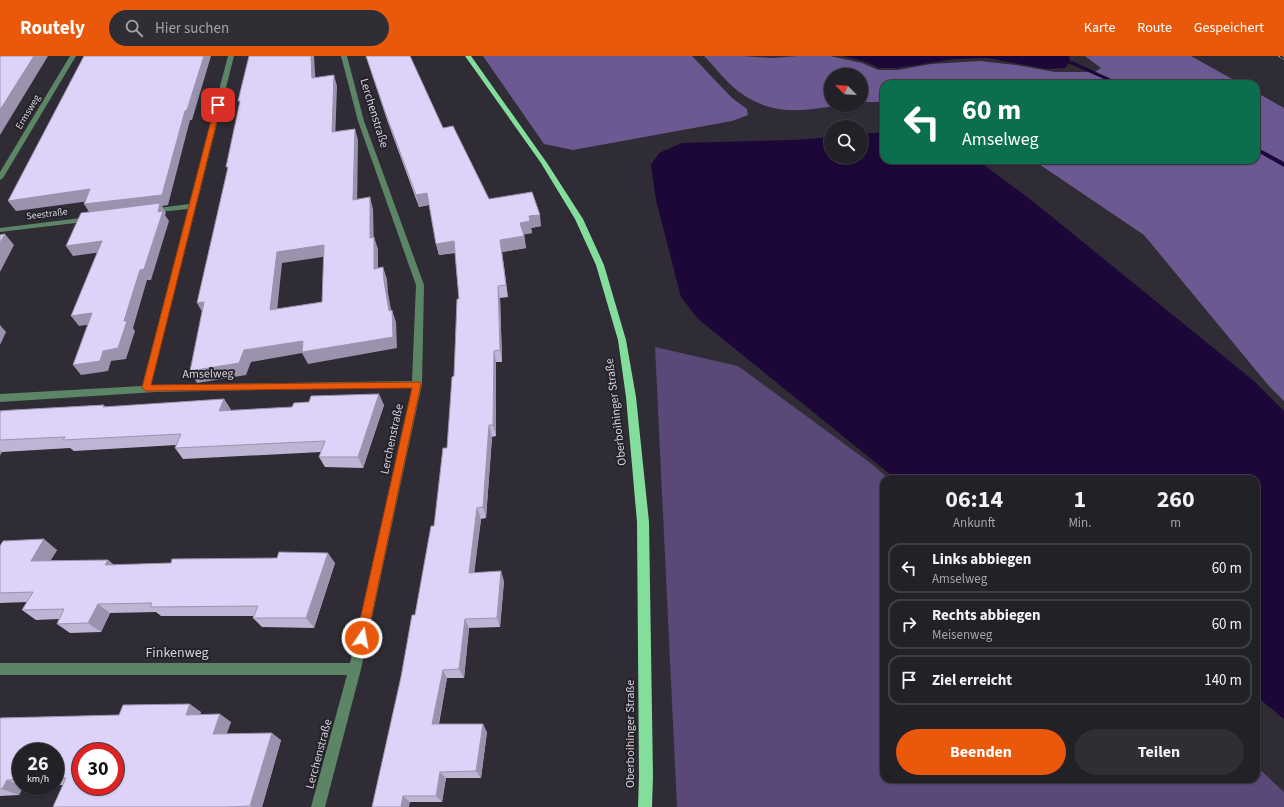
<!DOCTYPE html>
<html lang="de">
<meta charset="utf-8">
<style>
:root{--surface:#232128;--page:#2f2e34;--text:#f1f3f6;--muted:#a3a3a8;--line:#403e45;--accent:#ea580c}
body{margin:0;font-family:"Source Sans 3",sans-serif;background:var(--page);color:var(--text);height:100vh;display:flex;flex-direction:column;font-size:15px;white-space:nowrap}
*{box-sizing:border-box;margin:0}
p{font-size:13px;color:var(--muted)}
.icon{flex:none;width:22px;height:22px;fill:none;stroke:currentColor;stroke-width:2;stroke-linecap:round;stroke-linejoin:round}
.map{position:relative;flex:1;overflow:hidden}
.panel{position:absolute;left:880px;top:419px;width:380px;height:308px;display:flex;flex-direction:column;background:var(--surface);border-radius:12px;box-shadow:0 1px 3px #0004,0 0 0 1px var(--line)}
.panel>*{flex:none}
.guide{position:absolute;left:880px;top:24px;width:380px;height:84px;border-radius:12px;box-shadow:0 1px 3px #0004,0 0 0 1px var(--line);background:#0b6e4f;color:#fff;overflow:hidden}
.needle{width:26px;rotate:294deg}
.buttons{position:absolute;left:824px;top:12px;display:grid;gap:8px}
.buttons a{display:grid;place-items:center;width:44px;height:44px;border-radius:50%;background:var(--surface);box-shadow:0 1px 3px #0004,0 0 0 1px var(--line);font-size:20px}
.speed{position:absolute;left:12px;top:687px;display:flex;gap:8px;font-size:20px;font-weight:700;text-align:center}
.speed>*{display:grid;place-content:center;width:52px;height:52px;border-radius:50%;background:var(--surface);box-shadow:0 1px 3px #0004,0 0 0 1px var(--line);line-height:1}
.speed small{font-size:10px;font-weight:400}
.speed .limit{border:6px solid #d22;background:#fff;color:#111}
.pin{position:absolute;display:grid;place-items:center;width:34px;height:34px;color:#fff;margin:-17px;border-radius:8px;box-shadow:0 2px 6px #0006}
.me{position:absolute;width:44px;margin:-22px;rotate:12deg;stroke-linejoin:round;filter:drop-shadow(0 0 3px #0008)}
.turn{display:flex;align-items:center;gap:14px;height:84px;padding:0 16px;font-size:18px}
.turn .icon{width:52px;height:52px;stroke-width:2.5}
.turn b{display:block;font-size:28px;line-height:34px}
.eta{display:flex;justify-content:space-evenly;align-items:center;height:68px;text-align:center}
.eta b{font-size:24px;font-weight:700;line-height:28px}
.cta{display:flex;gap:8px;margin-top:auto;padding:8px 16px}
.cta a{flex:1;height:46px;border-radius:24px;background:var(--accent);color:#fff;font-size:16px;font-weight:700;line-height:46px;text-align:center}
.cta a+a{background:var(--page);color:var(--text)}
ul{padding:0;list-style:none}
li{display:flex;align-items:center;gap:12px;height:50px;margin:0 8px 6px;padding:0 8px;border:2px solid var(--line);border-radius:12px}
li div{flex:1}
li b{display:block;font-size:15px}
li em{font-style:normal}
header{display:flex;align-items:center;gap:24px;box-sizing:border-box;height:56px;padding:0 20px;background:var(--accent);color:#fff}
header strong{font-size:19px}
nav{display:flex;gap:22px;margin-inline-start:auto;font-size:14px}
.search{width:280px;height:36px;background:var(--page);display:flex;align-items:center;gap:10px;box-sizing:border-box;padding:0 14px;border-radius:22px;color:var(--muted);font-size:15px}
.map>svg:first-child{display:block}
</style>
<header>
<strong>Routely</strong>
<div class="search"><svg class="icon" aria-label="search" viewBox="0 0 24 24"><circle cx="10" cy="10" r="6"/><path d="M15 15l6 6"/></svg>Hier suchen</div>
<nav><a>Karte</a><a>Route</a><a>Gespeichert</a></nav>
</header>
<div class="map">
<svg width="1284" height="751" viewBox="0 0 1284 751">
<rect width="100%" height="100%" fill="#2f2c35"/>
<path fill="#594878" d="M655,291L738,310L873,409L889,423H884V723H1256V710L1284,736V751H677Z"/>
<g fill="#6d5992">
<path d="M483,0H692L732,42L747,53L748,59L732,65L573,94L544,88Z"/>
<path d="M704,0H743L773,2L797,0H830L862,7L878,14H898L931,8L980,5L1016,9L1055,16H1095L1101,12L1085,0H1191L1241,28H884V46H861V19H831V49H841C802,55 772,61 738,35C726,26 715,11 704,0Z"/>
<path d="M1256,36L1284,52V345L1269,330L1144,179L1033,104H1256Z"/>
</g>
<g fill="#1d0638">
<path d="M843,0H1069L1070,6L1065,12L1046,13L988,2L955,3L897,12H879L863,5Z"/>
<path d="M884,76V104H977L1030,143L1254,325L1284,355V663L1256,640V423H896L698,263L681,241L656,144L651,109L659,97L682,87L794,84L831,81V101H861V78Z"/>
</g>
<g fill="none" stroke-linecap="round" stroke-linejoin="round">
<g fill="#1d0638" fill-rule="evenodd">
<path d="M1068,5H1072L1122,28H1115L1068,7Z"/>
<path d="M1256,91L1284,106V111L1256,95Z"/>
</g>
<g fill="#5c8565" fill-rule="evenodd">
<path d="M70,0H76L3,122L0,124V116Z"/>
<path d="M228,0H234L151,329L412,325L416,229L358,65L341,0H347L364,65L424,229L422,328L361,613L325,751H311L347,619H0V607H350L412,331L156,336L0,346V338L142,330L188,153L151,157L147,155L151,153L189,148Z"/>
<path d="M89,161L93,163L92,165L0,176V172Z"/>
</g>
<path fill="#84de9b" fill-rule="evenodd" d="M465,0H471L547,107L583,163L604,209L626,284L636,341L649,466L653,720L652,751H638L639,720L637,466L626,341L618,284L596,209L575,163L541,107Z"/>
<defs>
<path id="rail" d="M1280,0L1284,2"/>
</defs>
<use href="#rail" stroke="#bfbdc4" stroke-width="3"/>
<use href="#rail" stroke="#25222b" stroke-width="2" stroke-dasharray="5.5" stroke-linecap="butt"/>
</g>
<g fill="#beb5d5">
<path d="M366,0H410L443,72L489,143L541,170L531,172L532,177L524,178L526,192L502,196L508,241L500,242L502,306H496V380L492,381L486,462L481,463L474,516L504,525L500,571L469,572L464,622H447L439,668L487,676L481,722H446L442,746H410L372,751L415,559L434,470L447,392L454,320L459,243L455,197L439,199L436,188L429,149L419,151L387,64Z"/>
<path d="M224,343L231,354V355L384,349L363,412L325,411L319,401L321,396L183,403L175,392L176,389L74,395L70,392L2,396L0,399V355L104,349L105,351Z"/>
<path d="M0,490L57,494L50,505L108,504L114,509L335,507L314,572L262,571L253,562L254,560H161L156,556L110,557L101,576L70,577L57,568L59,563L36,564L22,554L27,546L0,547Z"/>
<path d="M201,656L200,659L231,666L226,678L281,684L262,751H53L63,729H55V696H21V730L19,739L0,740V662L119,659Z"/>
</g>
<g fill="#9b93ae">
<path d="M34,0H48L0,79V54Z"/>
<path d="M204,0H211L192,64H190L168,149L162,150L166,157L165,159L169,165L151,224H147L133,272L135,275L126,303L111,305L108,315L81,319L73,309L103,295L124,265L140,214L91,159L84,148L185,55Z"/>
<path d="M311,0H314L316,32L312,22Z"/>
<path d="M334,19L337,30L335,87L332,76Z"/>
<path d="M355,73L358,84L357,155L353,144Z"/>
<path d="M90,133L97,144L16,155L8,145Z"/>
<path d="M427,137L430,148L419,151L416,139Z"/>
<path d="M370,141L373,153L374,192V181L378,193V224L374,213L370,182Z"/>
<path d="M540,159L541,170L531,172L532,177L522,179L520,167L529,160Z"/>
<path d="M5,178L14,189L0,216V187Z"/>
<path d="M524,180L526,192L502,196L508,241L500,184Z"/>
<path d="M102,185L109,195L73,200L66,190Z"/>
<path d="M454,185L457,196L439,199L436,188Z"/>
<path d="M324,189L329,200L282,207L276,265L270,254L277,196Z"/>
<path d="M383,211L387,223L388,237L392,259V254L396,266L397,292L308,308L302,297L251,306L246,319L197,327L190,315L244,294L389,255L384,225Z"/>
<path d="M498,230L500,242L502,306L500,294Z"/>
<path d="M204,246V259L197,247Z"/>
<path d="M92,257L100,267L79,270L71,260Z"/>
<path d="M0,269L6,276L0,289Z"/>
<path d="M494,295L496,306V380L493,369Z"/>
<path d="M379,338L384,349L363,412L358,401Z"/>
<path d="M224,343L231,354L226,367L219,355Z"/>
<path d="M489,369L492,381L486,462L483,451Z"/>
<path d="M0,394L2,396L0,399Z"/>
<path d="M477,452L481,463L473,527L469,517Z"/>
<path d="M44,483L57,494L44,515L31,505Z"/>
<path d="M328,497L335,507L314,572L306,562Z"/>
<path d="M108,504L120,514L105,509Z"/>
<path d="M501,515L504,525L500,571L497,562Z"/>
<path d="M98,548L110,557L101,576L88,567Z"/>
<path d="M465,563L469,572L464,622L459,613Z"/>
<path d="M443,614L447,622L437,676L432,668Z"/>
<path d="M190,648L201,656L197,667L186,659Z"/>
<path d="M220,658L231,666L224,685L213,678Z"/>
<path d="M483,668L487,676L481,722L476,715Z"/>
<path d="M272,677L281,684L262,751H252L250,750Z"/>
<path d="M440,716L446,722L442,746L436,740Z"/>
<path d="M7,724L21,729V730H24L19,739L2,733Z"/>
<path d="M403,740L410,746L409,751H401Z"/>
</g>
<g fill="#ddd2f8" stroke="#9b93ae" fill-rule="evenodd">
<path d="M0,0H34L0,54Z"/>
<path d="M84,0H204L187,54L185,55L162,139L84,148L90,133L8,145Z"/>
<path d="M249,0H311L312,22L334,19L332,76L355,73L353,144L370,141V182L374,181V213L383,211L384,225L389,255L392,254L393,281L302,296L303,285L244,294L239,307L190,315L204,246L197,247L228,111H226L240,45H238ZM324,189L322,246L270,254L277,196Z"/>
<path d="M366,0H410L443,72L453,70L489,143L532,136L540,159L529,160L530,165L520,167L524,180L500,184L506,229L498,230L500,294L494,295L493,369H489L483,451L477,452L469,517L501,515L497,562L465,563L459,613L443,614L432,668H483L476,715L440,716L436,740H403L401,751H372L401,621L412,559H415L431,470H434L443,392H447L452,321L454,320L457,243H459L454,185L436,188L427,137L416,139L384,53Z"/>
<path d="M160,147L158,156L163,155L144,213L140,214L124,265H127L118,292L103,295L100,305L73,309L92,257L71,260L102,185L66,190L81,157Z"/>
<path d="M5,178L0,187V179Z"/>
<path d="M379,338L358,401H319L325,385L175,392L181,378L63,384L65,381L0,384V355L13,354L104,349L103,351L224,343L219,355L292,351L294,347L309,346L311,340Z"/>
<path d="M44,483L31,505L108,504L105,509L171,507L172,503L277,502L279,496L328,497L306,562H253L258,550L150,551L152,547L98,548L88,567L57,568L64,553L22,554L33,536L0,537V490L3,485Z"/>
<path d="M190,648L186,659L220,658L213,678L272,677L250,750L228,751H53L66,722H55V696H21V723L7,724L2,733H0V662L119,659L123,649ZM81,696H115V730H81Z"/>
</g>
<path fill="#ea580c" stroke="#983908" d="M218,47L221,49L151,329L420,326L421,328L367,582L366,586L362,587L358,586L356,582L412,332L146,335L142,332L215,49Z"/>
<g text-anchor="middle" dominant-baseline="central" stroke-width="4" stroke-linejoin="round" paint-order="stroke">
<g font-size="10" fill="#d4d3d9" stroke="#25222b">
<text transform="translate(28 56) rotate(-59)">Ermsweg</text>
<text transform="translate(47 158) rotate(-7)">Seestraße</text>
</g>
<g font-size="12" fill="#d4d3d9" stroke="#25222b">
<text transform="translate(374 57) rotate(73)">Lerchenstraße</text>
<text transform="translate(208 318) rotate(-1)">Amselweg</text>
<text transform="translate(616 356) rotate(-97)">Oberboihinger Straße</text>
<text transform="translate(392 383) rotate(-78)">Lerchenstraße</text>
<text transform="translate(630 678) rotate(-90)">Oberboihinger Straße</text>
<text transform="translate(319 698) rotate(-75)">Lerchenstraße</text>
</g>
<g font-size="14" fill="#d4d3d9" stroke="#25222b">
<text x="177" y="597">Finkenweg</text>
</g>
</g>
</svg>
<div class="buttons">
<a><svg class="needle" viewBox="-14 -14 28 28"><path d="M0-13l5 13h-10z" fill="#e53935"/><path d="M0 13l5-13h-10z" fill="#a3a3a8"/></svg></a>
<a><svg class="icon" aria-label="search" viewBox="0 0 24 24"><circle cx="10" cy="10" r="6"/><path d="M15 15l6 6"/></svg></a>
</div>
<div class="speed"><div>26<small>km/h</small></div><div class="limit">30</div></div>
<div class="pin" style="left:218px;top:49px;background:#d93025"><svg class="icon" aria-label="arrive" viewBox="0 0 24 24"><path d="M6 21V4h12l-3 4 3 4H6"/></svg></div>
<svg class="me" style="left:362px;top:582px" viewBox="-20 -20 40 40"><circle r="17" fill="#ea580c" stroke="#fff" stroke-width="3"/><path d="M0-11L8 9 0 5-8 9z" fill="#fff"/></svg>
<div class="guide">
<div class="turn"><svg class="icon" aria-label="left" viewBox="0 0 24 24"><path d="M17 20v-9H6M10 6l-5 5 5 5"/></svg><div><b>60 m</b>Amselweg</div></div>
</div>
<section class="panel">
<div class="eta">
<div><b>06:14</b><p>Ankunft</p></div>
<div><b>1</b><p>Min.</p></div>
<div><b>260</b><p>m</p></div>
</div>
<ul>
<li><svg class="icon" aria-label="left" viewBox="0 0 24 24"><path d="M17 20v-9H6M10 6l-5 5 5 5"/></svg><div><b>Links abbiegen</b><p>Amselweg</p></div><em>60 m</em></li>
<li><svg class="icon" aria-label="right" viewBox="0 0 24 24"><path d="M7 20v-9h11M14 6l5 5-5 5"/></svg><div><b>Rechts abbiegen</b><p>Meisenweg</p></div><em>60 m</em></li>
<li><svg class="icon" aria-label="arrive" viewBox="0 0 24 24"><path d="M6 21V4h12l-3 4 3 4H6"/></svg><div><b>Ziel erreicht</b></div><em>140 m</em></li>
</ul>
<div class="cta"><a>Beenden</a><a>Teilen</a></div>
</section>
</div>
